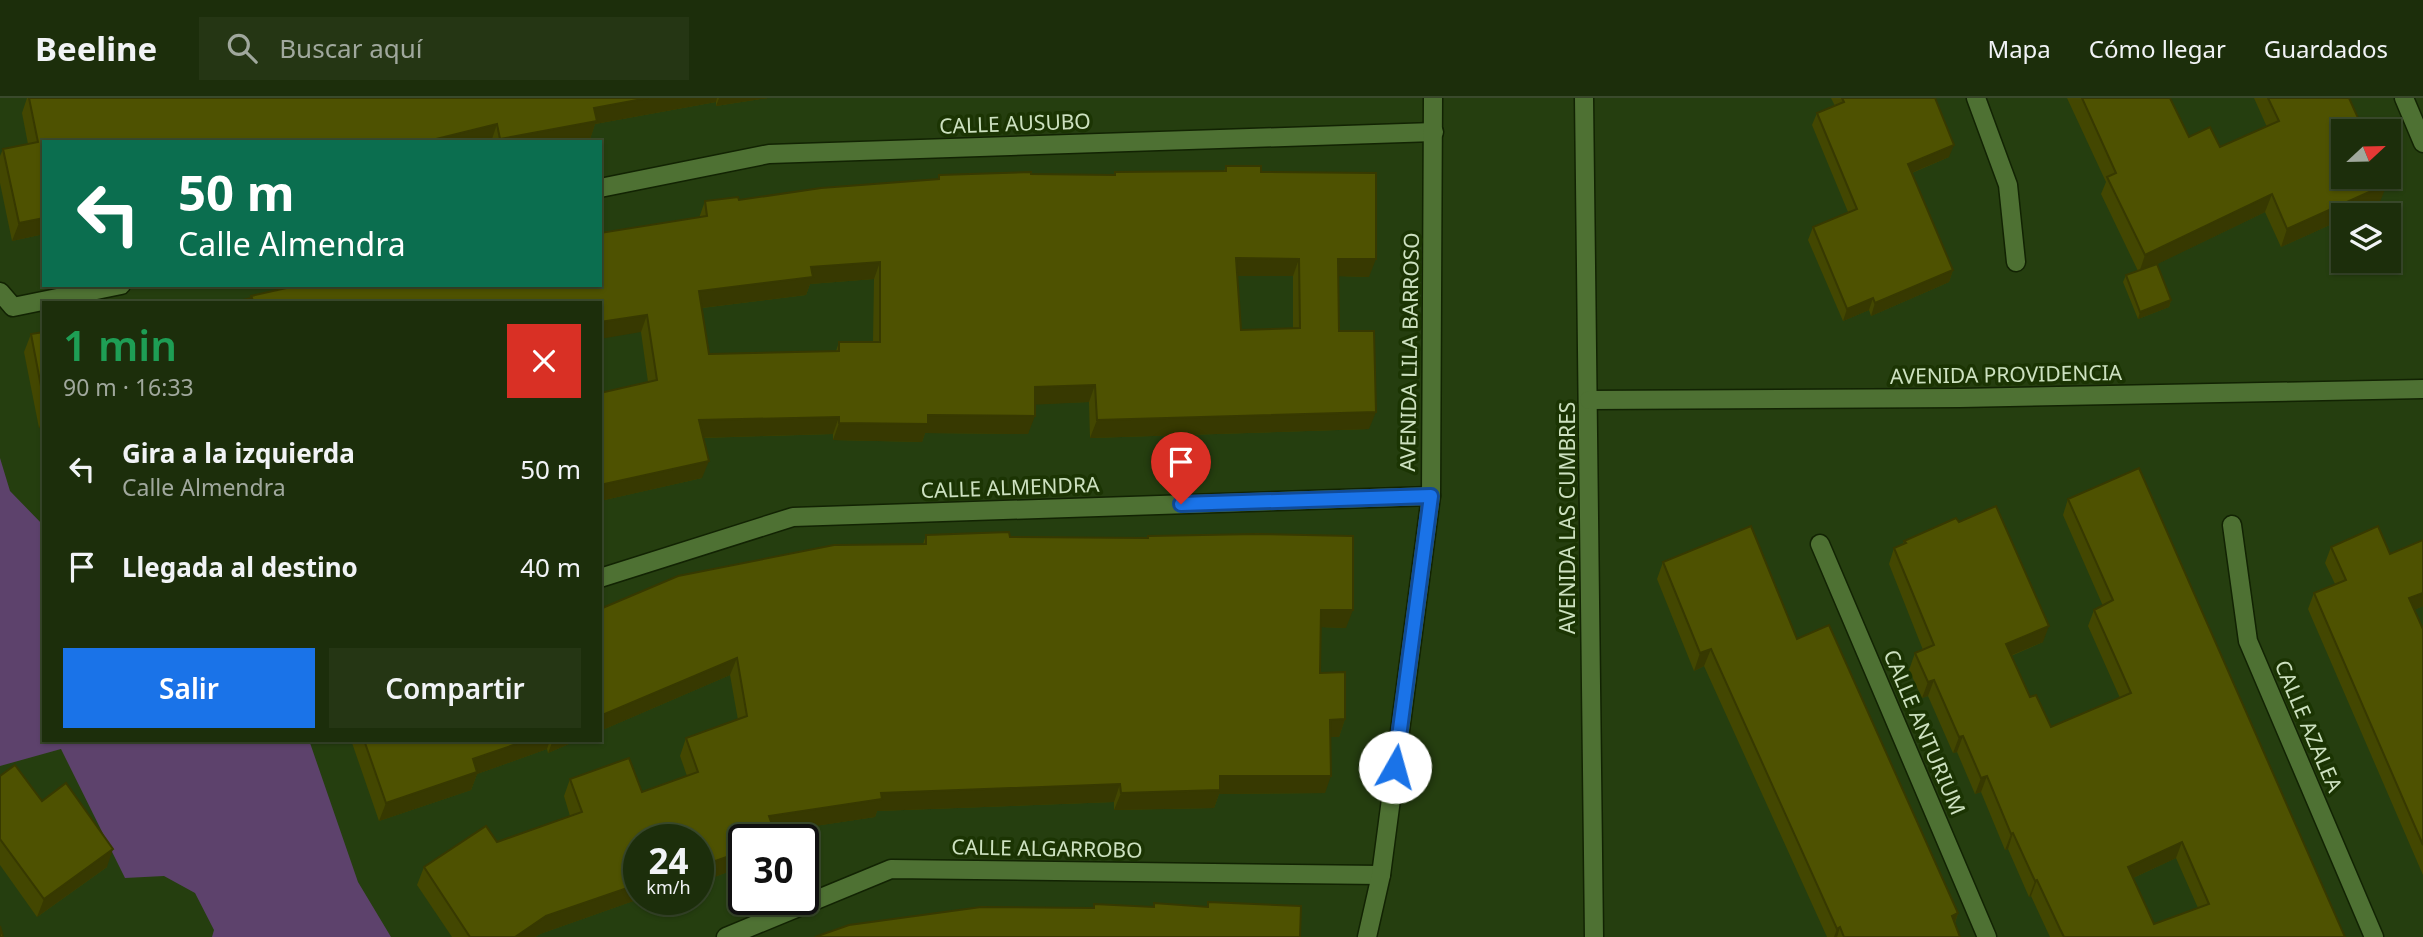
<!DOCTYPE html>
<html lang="es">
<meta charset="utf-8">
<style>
:root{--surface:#1c2e0b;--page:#253614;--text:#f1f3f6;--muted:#a0a89d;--line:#3a4a2c;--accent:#1a73e8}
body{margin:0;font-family:"Noto Sans",sans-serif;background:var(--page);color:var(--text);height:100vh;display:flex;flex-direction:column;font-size:26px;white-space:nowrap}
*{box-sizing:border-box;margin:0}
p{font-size:23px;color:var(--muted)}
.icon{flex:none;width:38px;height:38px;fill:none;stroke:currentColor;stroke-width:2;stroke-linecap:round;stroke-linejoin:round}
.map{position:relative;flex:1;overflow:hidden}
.drawer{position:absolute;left:42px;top:203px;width:560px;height:441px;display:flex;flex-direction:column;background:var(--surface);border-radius:0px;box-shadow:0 2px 5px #0004,0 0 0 2px var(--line)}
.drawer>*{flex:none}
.hud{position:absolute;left:42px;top:42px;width:560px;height:147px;border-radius:0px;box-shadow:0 2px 5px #0004,0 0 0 2px var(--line);background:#0b6e4f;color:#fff;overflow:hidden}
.needle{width:46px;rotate:68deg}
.controls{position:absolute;left:2331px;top:21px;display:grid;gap:14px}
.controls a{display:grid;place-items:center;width:70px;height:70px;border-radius:0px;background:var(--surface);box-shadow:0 2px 5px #0004,0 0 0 2px var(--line);font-size:35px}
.speed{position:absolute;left:623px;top:726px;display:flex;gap:14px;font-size:35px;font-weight:700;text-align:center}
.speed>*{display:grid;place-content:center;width:91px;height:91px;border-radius:50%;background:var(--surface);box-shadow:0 2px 5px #0004,0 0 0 2px var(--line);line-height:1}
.speed small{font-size:18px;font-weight:400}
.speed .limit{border:4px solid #111;border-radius:10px;background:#fff;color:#111}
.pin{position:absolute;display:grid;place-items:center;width:60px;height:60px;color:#fff;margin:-72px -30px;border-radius:50% 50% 50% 0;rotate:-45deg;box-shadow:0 0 7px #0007}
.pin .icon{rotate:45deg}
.me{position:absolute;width:77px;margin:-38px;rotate:7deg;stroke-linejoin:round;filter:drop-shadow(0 0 5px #0008)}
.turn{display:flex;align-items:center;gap:24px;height:147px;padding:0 21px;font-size:32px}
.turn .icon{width:91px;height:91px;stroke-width:2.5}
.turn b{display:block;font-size:49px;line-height:60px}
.round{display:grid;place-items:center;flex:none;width:74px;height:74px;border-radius:0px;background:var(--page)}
.overview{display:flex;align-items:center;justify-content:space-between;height:119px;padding:0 21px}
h1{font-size:42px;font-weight:600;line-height:52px;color:#1e9e55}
.primary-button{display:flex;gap:14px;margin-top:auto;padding:14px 21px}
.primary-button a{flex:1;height:80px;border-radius:0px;background:var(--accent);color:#fff;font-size:28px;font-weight:600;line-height:80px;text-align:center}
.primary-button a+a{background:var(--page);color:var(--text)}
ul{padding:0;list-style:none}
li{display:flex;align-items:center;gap:21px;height:98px;padding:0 21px}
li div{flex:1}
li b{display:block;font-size:26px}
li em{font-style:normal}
header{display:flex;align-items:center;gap:42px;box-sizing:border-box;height:98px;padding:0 35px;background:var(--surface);border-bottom:2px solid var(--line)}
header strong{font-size:33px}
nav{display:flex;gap:38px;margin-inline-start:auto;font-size:24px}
.search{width:490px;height:63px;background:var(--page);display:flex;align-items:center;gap:18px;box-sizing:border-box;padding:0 24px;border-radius:0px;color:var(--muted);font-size:26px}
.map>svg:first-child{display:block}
</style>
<header>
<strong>Beeline</strong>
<div class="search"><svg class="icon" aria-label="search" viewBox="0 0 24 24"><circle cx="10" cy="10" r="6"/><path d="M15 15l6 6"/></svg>Buscar aquí</div>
<nav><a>Mapa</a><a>Cómo llegar</a><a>Guardados</a></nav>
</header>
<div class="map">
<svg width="2423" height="839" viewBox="0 0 2423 839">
<rect width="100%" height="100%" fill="#253e0f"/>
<path fill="#5d426c" d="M0,360L10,393L44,428V642H309L358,784L391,839H212L214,832L195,795L164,778L125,780L61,651L0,668Z"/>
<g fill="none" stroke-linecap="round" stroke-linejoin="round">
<defs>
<g id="street">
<path d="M1976,0L2008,87L2016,164"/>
<path d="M2404,0L2423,45"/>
<path d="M600,90L769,56L1434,34"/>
<path d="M0,194L13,209L121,187"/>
<path d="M2232,427L2248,543L2374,839"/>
<path d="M1820,446L1987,839"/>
<path d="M600,480L793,419L1431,398"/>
<path d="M726,839L891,771L1381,777"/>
<path d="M1367,839L1381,777L1431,398L1433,0"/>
</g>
<g id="secondary">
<path d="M1584,0L1594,839"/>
<path d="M1589,302L1960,300L2423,291"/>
</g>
</defs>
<use href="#street" stroke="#122303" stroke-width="21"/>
<use href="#secondary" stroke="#122303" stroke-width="21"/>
<use href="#street" stroke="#4e7133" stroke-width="18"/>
<use href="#secondary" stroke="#4e7133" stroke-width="18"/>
</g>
<g fill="#434701" fill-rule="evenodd">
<path d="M27,0H768L716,8V4L595,26L590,41L573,44H44V136L12,143L0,85V58L3,51L28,46L22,15Z"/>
<path d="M1831,0H1935L1949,59L1912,75L1953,172L1949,184L1871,218L1869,212L1843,223L1808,142L1813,129L1848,114L1812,27L1817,15L1835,8Z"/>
<path d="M2067,0H2170L2189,39L2220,49L2267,29L2254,0H2349L2380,104L2343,117V121L2281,149L2265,114L2157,166L2171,202L2169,209L2138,221L2123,184L2126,177L2138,173L2101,96L2106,84Z"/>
<path d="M1226,68L1261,74L1369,179L1339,178V233L1369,331L1090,340L1089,304L1035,306L1028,336L925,335L922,344L833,342V336L703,340L702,380L600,403V295L648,284L641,234L250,200L251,198L699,120L705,103L739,102L938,81L939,77H1114L1115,74L1224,73ZM1237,178H1293V230L1241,232ZM874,181L873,244H839L836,253L709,256L702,210L806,197L810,186Z"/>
<path d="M44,234V329L39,330L24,254L31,236Z"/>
<path d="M2068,401L2345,839H2050L2031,798L2029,799L2008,751L2005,752L1981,694L1975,696L1957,654L1953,655L1928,598L1922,600L1909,572L1915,555L1923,552L1889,466L1894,450L1903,446L1904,443L2043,544L2011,558L2030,599L2051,629L2120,600L2088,528L2094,512L2103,508L2063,417ZM2176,760L2198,810L2154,826L2133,780Z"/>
<path d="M926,437L1147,440L1148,438L1346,530L1321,529L1320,575L1345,621L1339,639H1331L1325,695L1219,696L1214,710L1114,712V704L877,713L875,719L774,734L744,742V768L698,785V742H639V801L540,836L535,839H452L417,787L424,769L570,718L564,698L570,681L642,694L687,678L680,658L686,640L738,622L730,577L600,633V511L923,446Z"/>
<path d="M2331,449L2390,456L2423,508L2414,512L2423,531V777L2308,511L2314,495L2335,486L2325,465Z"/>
<path d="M1663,464L1797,541L1958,815L1955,825L1960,839H1827L1704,568L1694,573L1657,481Z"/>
<path d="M351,642H578L548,655L547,651L477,676L471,692L379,723Z"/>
<path d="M0,678L107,769L37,819L0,767Z"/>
</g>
<g fill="#373901">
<path d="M648,0H717L716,4L595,26L590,41L573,44H499L500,41L594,10Z"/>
<path d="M719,0H768L716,8Z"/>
<path d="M497,26L491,44H424Z"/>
<path d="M1954,47L1949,59L1904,78L1908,66Z"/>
<path d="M2387,86L2380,104L2350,117H2343V121L2281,149L2287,131Z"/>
<path d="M2272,96L2265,114L2139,175L2145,157Z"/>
<path d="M44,120V136L12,143L19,125Z"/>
<path d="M1236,160L1299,161L1293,178H1230Z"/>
<path d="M1338,161H1376L1369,179L1332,178Z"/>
<path d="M880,164L874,181L810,186L806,197L693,211L699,193L811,169Z"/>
<path d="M1953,172L1949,184L1871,218L1875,205Z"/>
<path d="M1873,200L1869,212L1843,223L1847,211Z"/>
<path d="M2171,202L2169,209L2138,221L2140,214Z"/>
<path d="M647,217L641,234L600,241V224Z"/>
<path d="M1095,287L1089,304L1029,307L1035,289Z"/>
<path d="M1376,314L1369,331L1090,340L1097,322Z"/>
<path d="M44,317V329L39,330Z"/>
<path d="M928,317L1035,318L1028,336L925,335L922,344L833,342L839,325Z"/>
<path d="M839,319L833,336L693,340L699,322Z"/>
<path d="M709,363L702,380L600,403V387Z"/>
<path d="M2423,495V508L2403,517L2409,500Z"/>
<path d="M1321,512H1353L1346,530L1315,529Z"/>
<path d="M2049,528L2043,544L2000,562L2006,546Z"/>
<path d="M1711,551L1704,568L1694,573L1700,555Z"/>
<path d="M737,560L730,577L600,633V618Z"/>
<path d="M1934,582L1928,598L1922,600L1928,584Z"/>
<path d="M1345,621L1339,639H1324L1330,622Z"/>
<path d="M1963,638L1957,654L1953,655L1959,639Z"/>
<path d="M528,642H550L547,651L477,676L471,692L379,723L386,705L473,661Z"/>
<path d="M553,642H578L548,655Z"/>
<path d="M1220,678H1331L1325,695L1219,696L1214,710L1114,712L1121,695Z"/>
<path d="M1987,678L1981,694L1975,696L1981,680Z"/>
<path d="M1120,686L1114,704L877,713L875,719L762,736L769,718L881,695Z"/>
<path d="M2013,735L2008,751L2005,752L2011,736Z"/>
<path d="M2182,744L2176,760L2122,785L2128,769Z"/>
<path d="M113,751L107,769L37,819L44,801Z"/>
<path d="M744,753V768L698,785V769Z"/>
<path d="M2037,782L2031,798L2029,799L2035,783Z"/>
<path d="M639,786V801L540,836L535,839H515L546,818Z"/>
<path d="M1958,815L1952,833V818Z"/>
<path d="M1840,829L1837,839H1834L1837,831Z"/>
</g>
<g fill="#4e5201" stroke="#373901" stroke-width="2" fill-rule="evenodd">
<path d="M29,0H648L594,10L597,23L500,41L497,26L424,44H44V120L19,125L3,51L38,44Z"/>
<path d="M1842,0H1935L1954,47L1908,66L1953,172L1875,205L1873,200L1847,211L1813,129L1857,111L1817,15L1844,4Z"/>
<path d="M2082,0H2170L2189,39L2210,29L2220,49L2279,23L2268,0H2349L2364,33H2343V79H2384L2387,86L2287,131L2272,96L2145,157L2107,79L2116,75Z"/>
<path d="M1226,68H1261V74L1376,75V161H1338L1339,233H1374L1376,314L1097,322L1095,287L1035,289V318L928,317V326L839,325V319L699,322L709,363L600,387V295L657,282L647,217L600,224V205H229L252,200L251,198L300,187H600V135L707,118L705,103L738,99L739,102L821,90L939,81V77L1031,74V76L1115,77V74L1226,73ZM1236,160L1299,161L1300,230L1241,232ZM880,164V244H839V253L709,256L699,193L813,179L811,169Z"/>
<path d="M2157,166L2171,202L2140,214L2126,177Z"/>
<path d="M44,234V304L31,236Z"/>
<path d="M2139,370L2345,839H2064L2060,831L2037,782L2035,783L2013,735L2011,736L1987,678L1981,680L1963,638L1959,639L1934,582L1928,584L1915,555L1934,547L1894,450L1906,445L1904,443L1956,420L1959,424L1996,408L2049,528L2006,546L2030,599L2036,597L2051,629L2131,595L2094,512L2113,502L2068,401ZM2182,744L2209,806L2154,826L2128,769Z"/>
<path d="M1751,428L1797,541L1829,527L1958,815L1952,818L1960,839H1844L1840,829L1837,831L1711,551L1700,555L1663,464Z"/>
<path d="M2378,428L2390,456L2423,442V495L2409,500L2423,531V747L2314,495L2346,482L2331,449Z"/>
<path d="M1009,434L1010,439L1148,440V438L1257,436L1353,438V512H1321L1320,575L1345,574V621L1330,622L1331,678H1220V692L1121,695L1120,686L881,695L882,701L769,718L777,741L744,742V753L698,769V742H639V786L546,818L515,839H470L424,769L486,728L497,744L582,714L570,681L629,660L642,694L698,674L686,640L747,618L737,560L600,618V511L678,478L834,447L926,446V437Z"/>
<path d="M364,642H528L473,661L477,674L386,705Z"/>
<path d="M15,667L42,703L66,685L113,751L44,801L0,741V678Z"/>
<path d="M1208,804L1301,808L1300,839H815L849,827L981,809L1094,810V806L1154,809V805L1208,809Z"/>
<path d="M0,828L3,839H0Z"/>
</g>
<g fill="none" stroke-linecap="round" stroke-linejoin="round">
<defs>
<path id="route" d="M1181,406L1431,398L1395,669"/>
</defs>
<use href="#route" stroke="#114b97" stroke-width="18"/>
<use href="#route" stroke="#1a73e8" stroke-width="12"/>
</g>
<g text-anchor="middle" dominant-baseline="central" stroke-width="7" stroke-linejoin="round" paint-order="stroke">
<g font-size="21" fill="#cde1c0" stroke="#1b3403">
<text transform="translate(1015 25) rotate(-2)">CALLE AUSUBO</text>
<text transform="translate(1409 254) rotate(-89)">AVENIDA LILA BARROSO</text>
<text transform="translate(2006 276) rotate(-1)">AVENIDA PROVIDENCIA</text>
<text transform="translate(1010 389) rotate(-2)">CALLE ALMENDRA</text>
<text transform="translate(1567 420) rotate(-90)">AVENIDA LAS CUMBRES</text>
<text transform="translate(2309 628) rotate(67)">CALLE AZALEA</text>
<text transform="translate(1925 634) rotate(67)">CALLE ANTURIUM</text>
<text transform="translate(1047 750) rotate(1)">CALLE ALGARROBO</text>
</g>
</g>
</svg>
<div class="controls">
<a><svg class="needle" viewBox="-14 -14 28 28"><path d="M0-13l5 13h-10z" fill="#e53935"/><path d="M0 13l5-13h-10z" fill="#a0a89d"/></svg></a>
<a><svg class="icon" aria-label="layers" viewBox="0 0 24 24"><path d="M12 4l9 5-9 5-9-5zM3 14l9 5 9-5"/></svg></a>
</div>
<div class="speed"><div>24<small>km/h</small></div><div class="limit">30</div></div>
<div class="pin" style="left:1181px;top:406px;background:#d93025"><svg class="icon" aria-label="arrive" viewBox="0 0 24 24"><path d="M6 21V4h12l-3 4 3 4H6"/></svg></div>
<svg class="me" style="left:1395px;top:669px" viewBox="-20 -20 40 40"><circle r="19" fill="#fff"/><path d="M0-13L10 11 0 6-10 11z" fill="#1a73e8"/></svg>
<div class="hud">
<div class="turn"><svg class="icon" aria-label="left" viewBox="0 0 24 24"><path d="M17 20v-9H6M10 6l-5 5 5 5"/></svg><div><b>50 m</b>Calle Almendra</div></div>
</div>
<section class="drawer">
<div class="overview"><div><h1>1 min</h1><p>90 m · 16:33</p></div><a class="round" style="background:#d93025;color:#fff"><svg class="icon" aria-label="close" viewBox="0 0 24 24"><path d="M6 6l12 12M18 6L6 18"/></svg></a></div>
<ul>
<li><svg class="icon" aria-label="left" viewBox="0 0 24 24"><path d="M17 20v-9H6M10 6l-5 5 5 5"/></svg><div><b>Gira a la izquierda</b><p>Calle Almendra</p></div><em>50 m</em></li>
<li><svg class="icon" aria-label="arrive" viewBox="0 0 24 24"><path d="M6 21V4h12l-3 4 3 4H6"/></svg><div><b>Llegada al destino</b></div><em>40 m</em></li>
</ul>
<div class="primary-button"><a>Salir</a><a>Compartir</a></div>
</section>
</div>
